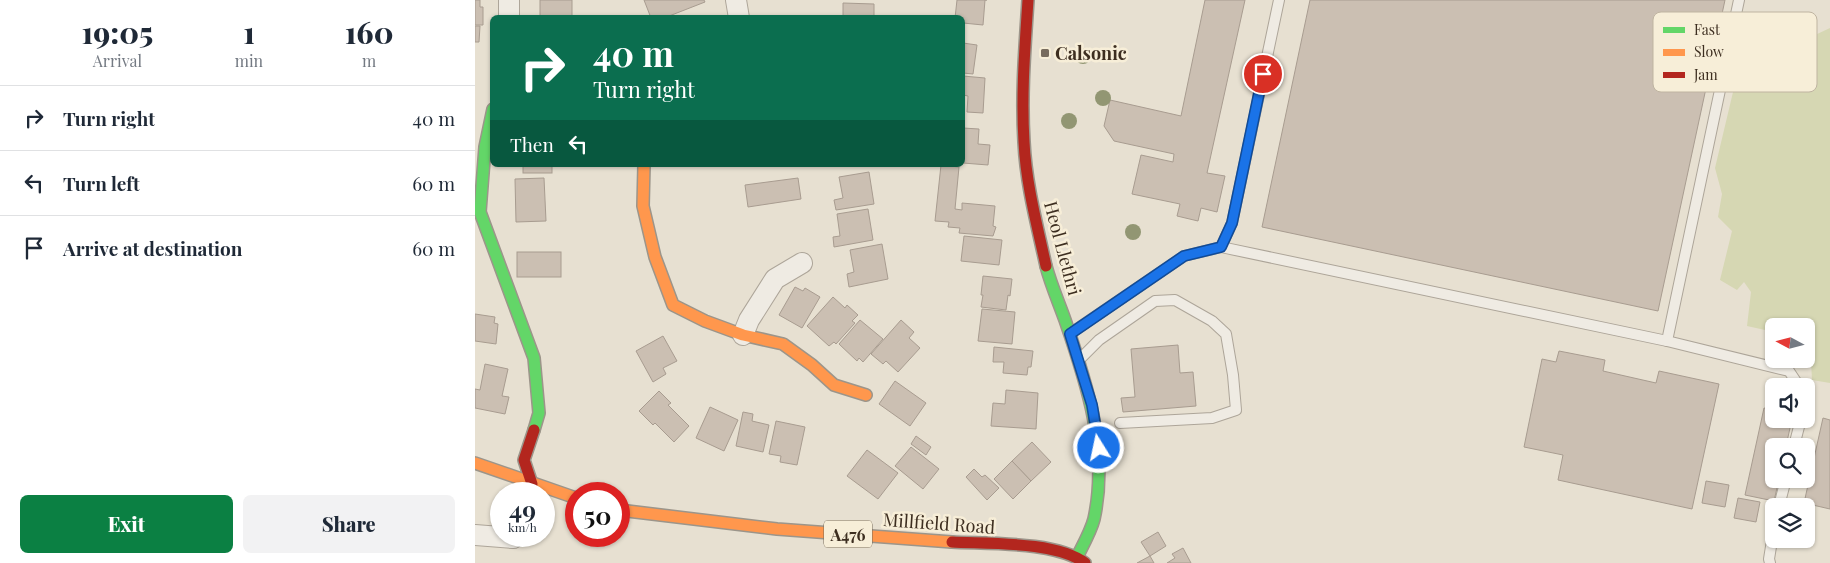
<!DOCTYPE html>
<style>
:root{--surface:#fff;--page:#f2f2f3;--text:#1f2937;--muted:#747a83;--line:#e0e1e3;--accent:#0b8043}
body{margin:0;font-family:"Playfair Display",serif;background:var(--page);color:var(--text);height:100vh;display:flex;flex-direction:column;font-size:19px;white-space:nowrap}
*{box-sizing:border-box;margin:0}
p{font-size:16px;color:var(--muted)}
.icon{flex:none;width:28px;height:28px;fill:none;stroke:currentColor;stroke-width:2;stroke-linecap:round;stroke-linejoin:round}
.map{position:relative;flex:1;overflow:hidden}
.drawer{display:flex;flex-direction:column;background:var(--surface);width:475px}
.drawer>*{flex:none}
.top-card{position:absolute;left:15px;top:15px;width:475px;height:152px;border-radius:8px;box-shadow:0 1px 4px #0004;background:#0b6e4f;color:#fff;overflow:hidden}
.needle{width:32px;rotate:277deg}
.buttons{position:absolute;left:1290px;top:318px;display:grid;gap:10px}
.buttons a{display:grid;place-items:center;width:50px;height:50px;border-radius:8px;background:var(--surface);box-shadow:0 1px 4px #0004;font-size:25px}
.speed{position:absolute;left:15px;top:482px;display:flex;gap:10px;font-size:25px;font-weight:700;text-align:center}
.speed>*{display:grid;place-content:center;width:65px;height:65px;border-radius:50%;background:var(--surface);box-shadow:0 1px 4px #0004;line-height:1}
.speed small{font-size:12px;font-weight:400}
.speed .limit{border:8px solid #d22;background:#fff;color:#111}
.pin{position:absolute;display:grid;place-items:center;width:42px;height:42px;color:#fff;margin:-21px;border:2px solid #fff;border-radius:50%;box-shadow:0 1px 5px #0007}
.me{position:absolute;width:55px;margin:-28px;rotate:350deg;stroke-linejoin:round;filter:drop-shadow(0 0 4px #0008)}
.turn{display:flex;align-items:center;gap:18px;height:105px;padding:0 20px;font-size:22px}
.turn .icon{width:65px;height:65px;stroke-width:2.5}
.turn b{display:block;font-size:35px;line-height:42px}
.then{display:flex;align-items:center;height:48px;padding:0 20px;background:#0003;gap:10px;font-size:19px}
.eta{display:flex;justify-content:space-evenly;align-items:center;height:85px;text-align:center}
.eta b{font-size:30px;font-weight:800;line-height:35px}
.cta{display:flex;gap:10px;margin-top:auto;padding:10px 20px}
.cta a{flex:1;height:58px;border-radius:8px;background:var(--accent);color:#fff;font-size:20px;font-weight:800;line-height:58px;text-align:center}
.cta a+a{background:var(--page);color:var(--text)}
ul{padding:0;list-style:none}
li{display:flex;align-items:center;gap:15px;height:65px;padding:0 20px;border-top:1px solid var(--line)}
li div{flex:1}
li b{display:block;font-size:19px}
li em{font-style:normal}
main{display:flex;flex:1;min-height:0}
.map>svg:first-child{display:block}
</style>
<main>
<section class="drawer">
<div class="eta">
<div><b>19:05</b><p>Arrival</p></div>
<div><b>1</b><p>min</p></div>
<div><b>160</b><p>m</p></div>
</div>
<ul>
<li><svg class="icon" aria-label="right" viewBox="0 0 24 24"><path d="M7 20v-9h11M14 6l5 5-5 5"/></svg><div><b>Turn right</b></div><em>40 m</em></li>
<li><svg class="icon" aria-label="left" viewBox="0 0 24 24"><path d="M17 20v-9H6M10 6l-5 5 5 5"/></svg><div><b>Turn left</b></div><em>60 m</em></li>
<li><svg class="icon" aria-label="arrive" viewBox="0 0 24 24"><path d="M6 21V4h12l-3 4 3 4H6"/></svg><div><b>Arrive at destination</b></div><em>60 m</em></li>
</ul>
<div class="cta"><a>Exit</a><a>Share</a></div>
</section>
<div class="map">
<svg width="1355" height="563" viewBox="0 0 1355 563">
<rect width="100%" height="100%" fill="#e7e0d1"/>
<path fill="#d6d7b3" d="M1355,28V383L1337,380L1335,341L1331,339V326H1299V332L1272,326L1276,292L1269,282L1262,290L1245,280L1257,231L1243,217L1247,194L1240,168L1263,71Z"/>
<g fill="#cbbfb2" stroke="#a89c90">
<path d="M0,0H5V7H8V25H0Z"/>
<rect x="65" y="0" width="32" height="18"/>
<path d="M169,0H229L230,2L189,18H176Z"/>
<path d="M482,0H512H510L508,25L488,23V18H480Z"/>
<path d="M730,0H770L732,173L750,176L742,212L726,208L723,221L702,216L705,204L657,194L666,155L698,162L699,154L639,141L629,126L635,100L706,116Z"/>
<path d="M835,0H1250L1183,311L787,227Z"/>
<path d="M368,3L399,4V18H368Z"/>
<path d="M0,26H5L4,42H0Z"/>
<path d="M488,43L502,45L498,74L488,73Z"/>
<path d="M488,76L510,78L508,113L492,112L493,96L488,95Z"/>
<path d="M488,128L504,129L503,144L515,145L513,165L488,163Z"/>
<rect x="48" y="165" width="29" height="8"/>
<path d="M466,165L484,167L480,209L487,210V203L520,206L518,226L521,227L518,236L484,233L485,228L473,227L474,222L460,221Z"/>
<path d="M394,172L399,204L361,210L359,200L368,198L364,177Z"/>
<path d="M69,178L71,221L41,222L40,179Z"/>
<path d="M323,178L326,199L273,207L270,185Z"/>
<path d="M393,209L398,240L359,247L358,237L365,236L362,214Z"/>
<path d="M489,236L527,240L524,265L486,261Z"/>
<path d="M407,244L413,279L374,287L372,274L379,272L375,250Z"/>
<rect x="42" y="252" width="44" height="25"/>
<path d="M508,276L537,279L535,296L533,295L531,310L506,307L508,295H506Z"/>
<path d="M320,287L328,291L330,288L345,297L327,328L304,315Z"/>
<path d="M358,297L370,308L372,305L383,315L377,321L380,323L361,344L359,342L354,346L332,326Z"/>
<path d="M507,309L540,312L537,344L503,341Z"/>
<path d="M0,314L20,317L19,323L23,324L21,344L0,341Z"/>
<path d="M385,320L408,339L388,362L384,358L382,361L364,344Z"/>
<path d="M426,320L439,332L434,338L445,348L423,372L411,361L408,364L396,354Z"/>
<path d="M188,336L202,361L188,368L191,374L178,382L161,351Z"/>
<path d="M703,345L705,373L718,372L721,406L648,412L646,398L660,397L656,349Z"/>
<path d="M519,347L558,351L556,367H553L552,375L528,373L529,362H518Z"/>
<path d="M1084,351L1130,360L1128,371L1181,383L1184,371L1244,384L1217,509L1083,480L1088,455L1049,447L1067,359L1081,362Z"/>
<path d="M10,364L33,369L27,396L34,397L30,414L0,408V389L5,390Z"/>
<path d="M420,381L451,403L435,426L404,404Z"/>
<path d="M531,390L563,393L561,429L516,426L518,403L530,404Z"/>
<path d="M184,391L196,403L193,405L214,426L199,442L180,423L178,425L164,411Z"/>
<path d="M235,407L263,420L249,451L221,438Z"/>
<path d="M1289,408L1299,410V419H1317L1311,446H1299V479H1304L1299,501L1270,495Z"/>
<path d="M268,412L278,414L277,421L294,425L288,452L261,446Z"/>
<path d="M1348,418L1355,420V509L1329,503Z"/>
<path d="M301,421L330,427L322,465L305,462L306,456L294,454Z"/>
<path d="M441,436L456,447L451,455L436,444Z"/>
<path d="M557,442L576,462L556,481L537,461Z"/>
<path d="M436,447L464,469L448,489L420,466Z"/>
<path d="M392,450L423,473L403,499L372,476Z"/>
<path d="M537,461L556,481L538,499L519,479Z"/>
<path d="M499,469L507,477L510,475L524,488L512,500L491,477Z"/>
<path d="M1231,481L1254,485L1250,507L1227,503Z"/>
<path d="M1263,498L1285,502L1281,522L1259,518Z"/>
<path d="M683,532L691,546L675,556L666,542Z"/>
<path d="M708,548L716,563H692L700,558L697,554Z"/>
<path d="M675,556L679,563H662Z"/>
</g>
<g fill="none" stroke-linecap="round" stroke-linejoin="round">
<defs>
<g id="lane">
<path d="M746,247L757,223L804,0"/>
<path d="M596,333L709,256L746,247L1192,341L1264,0"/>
<path d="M1192,341L1314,371L1324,386"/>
<path d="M605,359L624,340L680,301L700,300L737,321L751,334L758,375L761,410L737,418L645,423"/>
<path d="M1319,446L1326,419"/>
<path d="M1304,506L1311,479"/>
<path d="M1295,563L1294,559L1299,528"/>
</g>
<g id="street">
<path d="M34,0V18"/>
<path d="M261,0L264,18"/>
<path d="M268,335L274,320L300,279L327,263"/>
<path d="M0,535L38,538L39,536"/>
</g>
<g id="fast">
<path d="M18,109L10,147L5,212L59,358L64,413L59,430"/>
<path d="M571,266C576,285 584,303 590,320C612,384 634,450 619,519C616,531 608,545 602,557"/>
</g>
<g id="slow">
<path d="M169,165L168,206L180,257L198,305L230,321L268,335L308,344L337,365L359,385L391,395"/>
<path d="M0,463L101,498"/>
<path d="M144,510L302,529L477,542"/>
</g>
<g id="jam">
<path d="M553,0C550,47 546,94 549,142C551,184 562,225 571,266"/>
<path d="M55,494L57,484L49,460L59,430"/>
<path d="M477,542C513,544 581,541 610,563"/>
</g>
</defs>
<use href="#lane" stroke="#ada599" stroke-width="12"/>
<use href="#street" stroke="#ada599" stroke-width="22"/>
<use href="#fast" stroke="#9c958a" stroke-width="14"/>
<use href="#slow" stroke="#9c958a" stroke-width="14"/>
<use href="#jam" stroke="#9c958a" stroke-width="14"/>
<use href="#lane" stroke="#efebe3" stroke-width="10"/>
<use href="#street" stroke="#efebe3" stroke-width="20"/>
<use href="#fast" stroke="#63d668" stroke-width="11"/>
<use href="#slow" stroke="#ff974d" stroke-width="11"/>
<use href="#jam" stroke="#b3261e" stroke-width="11"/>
</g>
<g fill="#929673">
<circle cx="608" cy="56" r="8"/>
<circle cx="628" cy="98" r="8"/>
<circle cx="594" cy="121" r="8"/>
<circle cx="658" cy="232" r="8"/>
</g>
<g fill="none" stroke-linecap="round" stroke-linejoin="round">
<defs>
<path id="route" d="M624,448L617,405L595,334L709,256L746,247L757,223L788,74"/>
</defs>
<use href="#route" stroke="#114b97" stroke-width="12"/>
<use href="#route" stroke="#1a73e8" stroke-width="9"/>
</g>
<rect fill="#786c5e" stroke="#f7eed8" stroke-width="2" x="565" y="48" width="10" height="10" rx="2.5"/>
<g text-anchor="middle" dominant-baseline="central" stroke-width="5" stroke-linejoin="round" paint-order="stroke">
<rect fill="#f7eed8" stroke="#756857" stroke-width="1" x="349" y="520.5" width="48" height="27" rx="4"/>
<g font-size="16" font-weight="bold" fill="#3d2e20">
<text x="373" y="534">A476</text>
</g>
<g font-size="18" font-weight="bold" fill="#3d2e20" stroke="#f7eed8" text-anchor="start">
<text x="580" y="53">Calsonic</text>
</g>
<g font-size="18" fill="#3d2e20" stroke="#f7eed8">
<text transform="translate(588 248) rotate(75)">Heol Llethri</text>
<text transform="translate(464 523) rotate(4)">Millfield Road</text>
</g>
</g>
<rect x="1178" y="12" width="164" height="80" rx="8" fill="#f7eed8" stroke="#bfb4a1" stroke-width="1"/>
<rect x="1188" y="27" width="22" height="6" fill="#63d668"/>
<rect x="1188" y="49" width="22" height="7" fill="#ff974d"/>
<rect x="1188" y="72" width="22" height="6" fill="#b3261e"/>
<g font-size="14" fill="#3d2e20">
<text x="1219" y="35">Fast</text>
<text x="1219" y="57">Slow</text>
<text x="1219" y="80">Jam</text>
</g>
</svg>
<div class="buttons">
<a><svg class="needle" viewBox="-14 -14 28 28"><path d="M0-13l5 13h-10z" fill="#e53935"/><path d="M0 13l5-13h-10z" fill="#747a83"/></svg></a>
<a><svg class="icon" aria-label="sound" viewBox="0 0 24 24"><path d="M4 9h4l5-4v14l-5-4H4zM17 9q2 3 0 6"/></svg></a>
<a><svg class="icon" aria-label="search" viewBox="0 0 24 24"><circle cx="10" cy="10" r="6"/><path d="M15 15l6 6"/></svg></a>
<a><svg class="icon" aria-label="layers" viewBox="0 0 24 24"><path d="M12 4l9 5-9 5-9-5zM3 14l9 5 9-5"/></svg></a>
</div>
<div class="speed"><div>49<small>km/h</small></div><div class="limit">50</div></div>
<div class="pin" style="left:788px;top:74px;background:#d93025"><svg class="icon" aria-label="arrive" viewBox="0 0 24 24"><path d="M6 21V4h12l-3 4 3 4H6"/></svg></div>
<svg class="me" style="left:624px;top:448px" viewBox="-20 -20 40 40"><circle r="17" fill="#1a73e8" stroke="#fff" stroke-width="3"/><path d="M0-11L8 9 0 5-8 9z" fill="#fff"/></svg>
<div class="top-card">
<div class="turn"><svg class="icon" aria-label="right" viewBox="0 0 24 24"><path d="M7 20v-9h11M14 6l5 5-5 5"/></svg><div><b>40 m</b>Turn right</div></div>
<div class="then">Then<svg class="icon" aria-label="left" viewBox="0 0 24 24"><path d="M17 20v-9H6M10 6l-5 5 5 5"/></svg></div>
</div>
</div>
</main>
